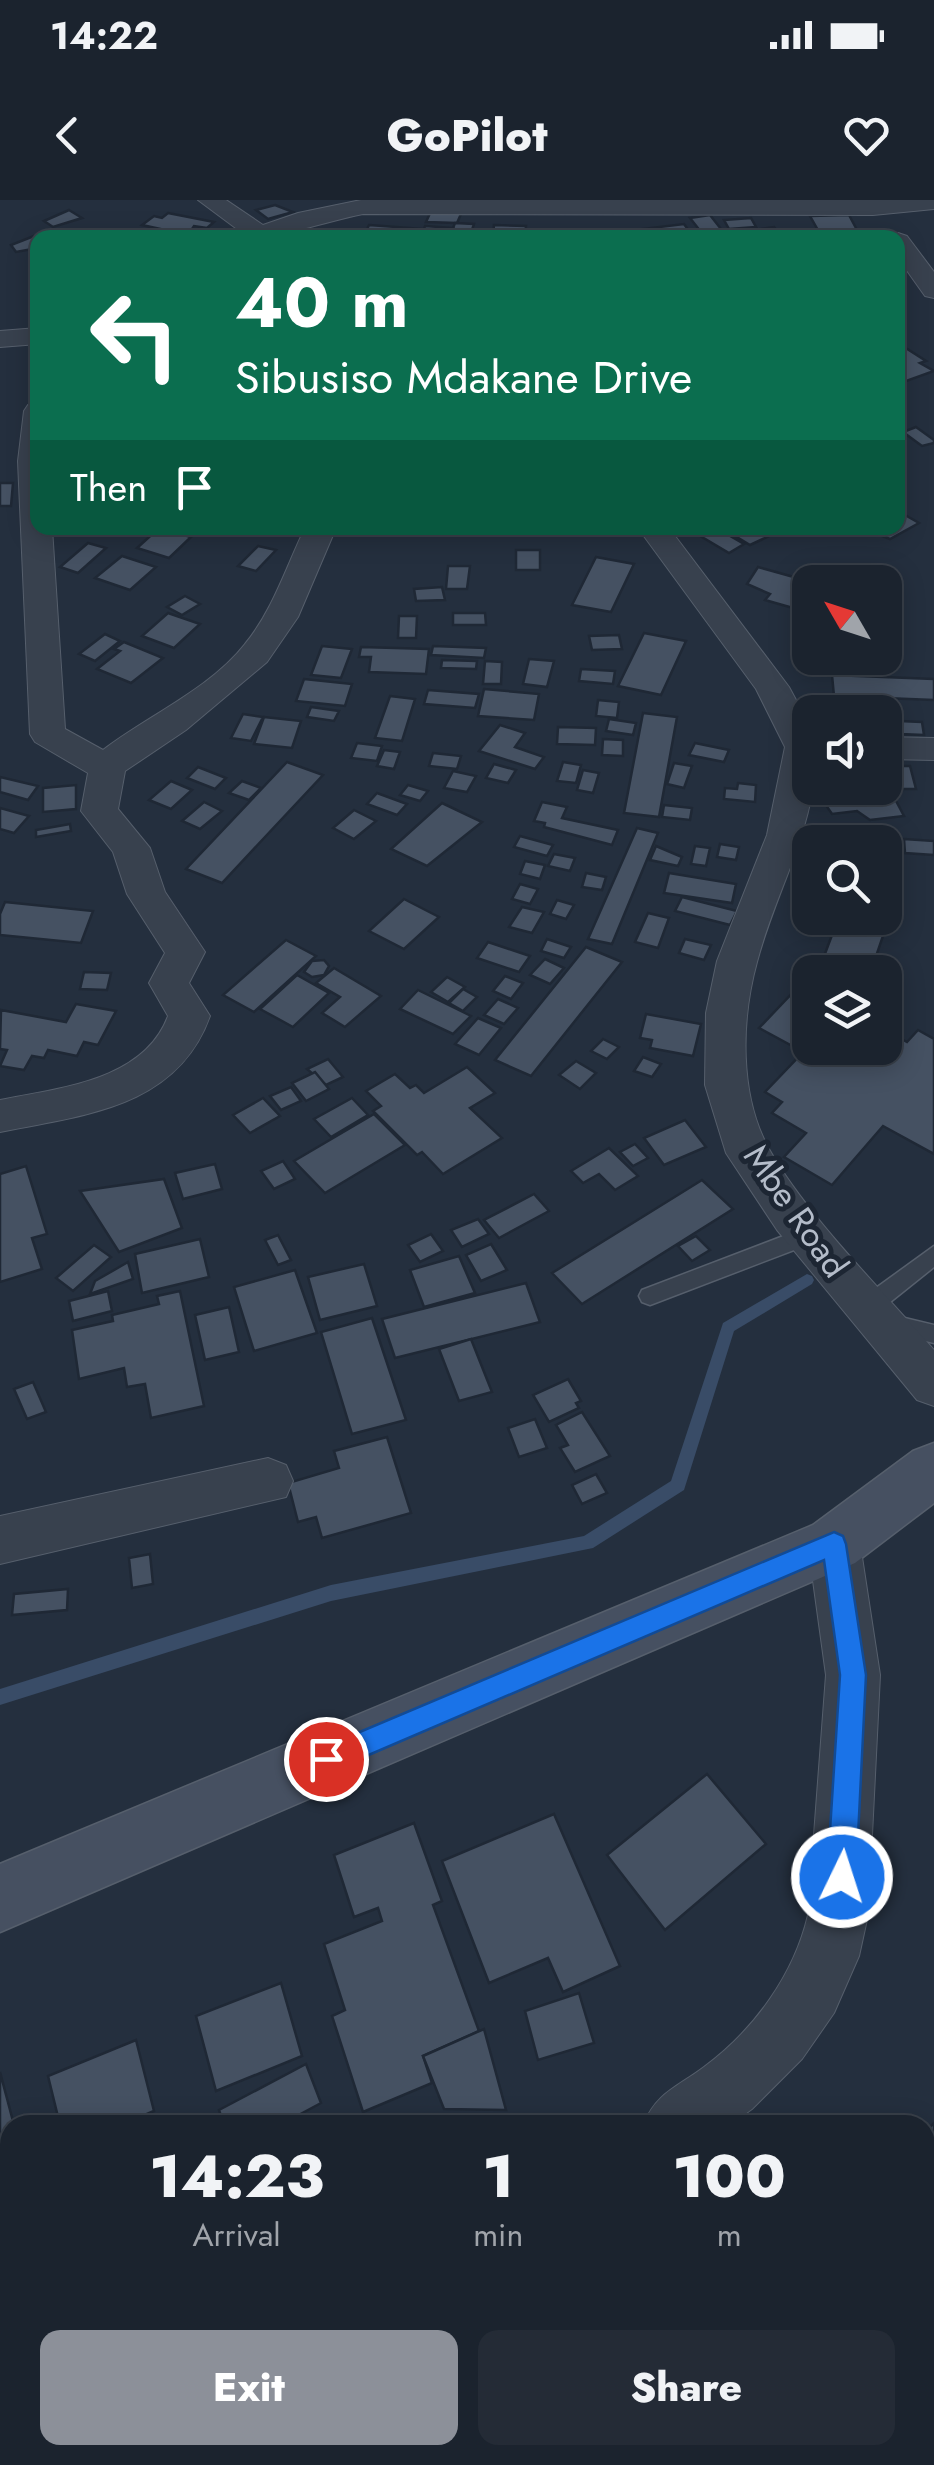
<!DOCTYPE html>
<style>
:root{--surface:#1b232e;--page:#242b36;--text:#f1f3f6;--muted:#a0a4aa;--line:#39404a;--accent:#8c9099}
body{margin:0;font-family:Jost,sans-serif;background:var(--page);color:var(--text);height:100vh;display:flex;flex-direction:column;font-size:38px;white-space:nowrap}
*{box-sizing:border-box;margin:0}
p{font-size:32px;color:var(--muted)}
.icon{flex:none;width:55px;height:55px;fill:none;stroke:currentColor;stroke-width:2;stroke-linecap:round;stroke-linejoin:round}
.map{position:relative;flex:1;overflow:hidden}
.details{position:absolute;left:0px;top:1915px;width:935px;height:350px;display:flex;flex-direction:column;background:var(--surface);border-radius:30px 30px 0 0;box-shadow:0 5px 25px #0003,0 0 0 2px var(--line)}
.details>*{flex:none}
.top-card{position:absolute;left:30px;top:30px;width:875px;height:305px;border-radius:20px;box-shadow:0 5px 25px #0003,0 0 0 2px var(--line);background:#0b6e4f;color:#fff;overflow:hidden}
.needle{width:65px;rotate:309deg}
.tools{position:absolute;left:792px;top:365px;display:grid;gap:20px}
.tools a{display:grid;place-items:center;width:110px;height:110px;border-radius:20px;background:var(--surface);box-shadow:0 5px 25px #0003,0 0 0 2px var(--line);font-size:50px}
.pin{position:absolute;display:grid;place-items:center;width:85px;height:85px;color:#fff;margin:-42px;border:5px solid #fff;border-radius:50%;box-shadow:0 2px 10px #0007}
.me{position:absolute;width:110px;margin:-55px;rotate:4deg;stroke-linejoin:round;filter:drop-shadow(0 0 8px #0008)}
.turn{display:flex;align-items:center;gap:35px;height:210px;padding:0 40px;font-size:45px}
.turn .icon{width:130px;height:130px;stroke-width:2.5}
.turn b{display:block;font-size:70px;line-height:85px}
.then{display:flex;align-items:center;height:95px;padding:0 40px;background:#0003;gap:20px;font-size:38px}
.eta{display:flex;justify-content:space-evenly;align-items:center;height:170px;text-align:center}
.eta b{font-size:60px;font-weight:800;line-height:70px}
.primary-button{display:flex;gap:20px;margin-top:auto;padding:20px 40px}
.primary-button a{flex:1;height:115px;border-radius:20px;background:var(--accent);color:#fff;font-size:40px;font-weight:800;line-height:115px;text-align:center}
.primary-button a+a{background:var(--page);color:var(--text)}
.status{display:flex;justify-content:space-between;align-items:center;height:70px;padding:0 50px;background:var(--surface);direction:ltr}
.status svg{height:28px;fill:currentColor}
header{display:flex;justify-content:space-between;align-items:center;height:130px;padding:0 40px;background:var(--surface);font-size:45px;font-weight:800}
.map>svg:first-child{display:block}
</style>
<div class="status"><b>14:22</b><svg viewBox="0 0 49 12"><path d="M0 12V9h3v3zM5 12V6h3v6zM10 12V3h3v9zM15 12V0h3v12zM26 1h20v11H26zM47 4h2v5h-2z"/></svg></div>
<header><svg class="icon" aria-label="back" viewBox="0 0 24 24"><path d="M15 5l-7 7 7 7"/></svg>GoPilot<svg class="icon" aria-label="heart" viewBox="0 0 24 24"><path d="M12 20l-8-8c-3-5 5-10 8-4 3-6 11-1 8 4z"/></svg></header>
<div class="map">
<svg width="934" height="2265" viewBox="0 0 934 2265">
<rect width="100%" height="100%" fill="#242f3e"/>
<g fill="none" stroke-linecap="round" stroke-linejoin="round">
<path fill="#394c67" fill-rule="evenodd" d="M807,1074L812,1076L814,1080L812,1084L734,1131L684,1290L593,1348L331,1401L0,1505V1489L331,1385L584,1336L671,1281L723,1123Z"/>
</g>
<g fill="#455162" stroke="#1f2835" stroke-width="2.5">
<path d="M275,5L293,12L268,19L256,10Z"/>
<path d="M69,10L82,18L53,27L44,21Z"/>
<path d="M431,11L461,14L457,23L426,22Z"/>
<path d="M168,13L214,22L207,28L194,26L188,35L142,25L154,16L162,18Z"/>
<path d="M710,15L721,29L701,32L690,18Z"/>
<path d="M849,15L857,30L819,32L810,16Z"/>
<path d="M751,18L756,27L729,29L724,20Z"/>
<path d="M455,23L474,24L471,33L479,34L477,38H449Z"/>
<path d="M684,24L692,35L577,37Z"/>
<path d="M369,25L424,29L420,38L364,36Z"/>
<path d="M494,25L526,26L525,35L493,34Z"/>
<path d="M425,26L453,28L449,38H421Z"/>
<path d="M774,27L783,38L735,36L746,31Z"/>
<path d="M855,30L860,38L790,37Z"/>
<path d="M34,36L38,48L16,52L11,45Z"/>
<path d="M901,145L926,161L920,163L934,171L898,184V147Z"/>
<path d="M916,227L934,240V243L922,246L903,232Z"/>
<path d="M0,283H13L11,306H0Z"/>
<path d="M898,311L919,323L890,339L862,328H898Z"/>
<path d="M159,328L191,337L169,358L137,348Z"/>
<path d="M722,328H771L778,332L750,345Z"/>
<path d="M718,329L744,344L729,353L702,337Z"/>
<path d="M88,343L106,348L78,373L60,367Z"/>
<path d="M258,346L276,350L256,371L238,366Z"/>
<rect x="516" y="350" width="24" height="20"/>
<path d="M122,356L156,367L130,390L95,378Z"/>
<path d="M596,357L634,364L611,412L572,405Z"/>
<path d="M448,366H470L467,389H446Z"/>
<path d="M758,367L801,379L805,374L819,378L810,382V392L803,402L798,401L793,408L765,400L770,394L747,384Z"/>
<path d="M442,387L445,400L416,401L414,389Z"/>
<path d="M185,396L200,404L182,415L167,407Z"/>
<path d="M168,413L200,424L174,448L142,436Z"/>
<path d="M453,413H485L486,425H453Z"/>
<path d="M399,416H417L416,438H398Z"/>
<path d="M644,433L686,441L661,495L618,486Z"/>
<path d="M105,434L120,441L95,461L79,454Z"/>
<path d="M619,435L622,449L592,450L589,436Z"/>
<path d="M124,442L163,458L131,483L97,469L120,451L114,449Z"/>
<path d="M322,446L352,449L341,478L311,475Z"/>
<path d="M433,446L486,448L484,458L431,455Z"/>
<path d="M361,447L429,449L426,474L369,472L371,457H359Z"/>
<path d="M826,458H864L870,473L831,471Z"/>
<path d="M529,459L554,461L547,487L523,484Z"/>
<path d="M442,460L477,461L476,469L441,468Z"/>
<path d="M485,461L502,462L501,484H483Z"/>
<path d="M581,469L615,471L613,484L579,481Z"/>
<path d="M832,475L934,479V500L834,496Z"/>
<path d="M304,479L352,484L345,506L296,501Z"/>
<path d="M484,489L539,494L534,520L478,516Z"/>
<path d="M428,490L479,494L475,508L424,504Z"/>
<path d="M390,496L415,499L402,541L375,538Z"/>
<path d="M598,500L619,502L617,518L596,516Z"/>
<path d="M311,507L339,511L334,521L307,517Z"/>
<path d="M643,513L677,517L659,617L624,613Z"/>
<path d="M243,514L263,517L251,541L231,538Z"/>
<path d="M264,517L301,521L292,548L254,544Z"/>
<path d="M609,519L636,523L633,535L606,531Z"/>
<path d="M899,521L922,522L924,535L900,534Z"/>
<path d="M500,525L525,533L515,547L544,557L535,569L479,551Z"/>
<path d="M558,527L596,528L595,545L557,544Z"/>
<path d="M603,539L623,540V556L602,555Z"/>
<path d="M357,543L382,546L377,561L351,558Z"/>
<path d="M695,543L729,550L724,562L689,555Z"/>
<path d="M384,550L400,552L394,569L377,566Z"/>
<path d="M433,553L461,556L457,569L429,566Z"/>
<path d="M287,562L323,575L222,683L186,669Z"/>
<path d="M563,562L581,565L576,583L557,581Z"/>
<path d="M674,563L692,566L684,588L667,584Z"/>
<path d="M494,564L516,570L508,583L486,578Z"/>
<path d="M896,566H910L916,589H901Z"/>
<path d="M198,567L226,578L215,589L187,578Z"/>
<path d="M583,570L599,573L593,593L577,590Z"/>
<path d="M453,571L476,576L467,592L444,588Z"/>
<path d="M0,577L38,586L28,600L0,592Z"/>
<path d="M885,580L904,616L870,620L857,611L832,614L814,588H885Z"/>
<path d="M171,581L192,590L171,609L149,600Z"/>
<path d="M242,581L261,588L249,600L229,593Z"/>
<path d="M738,583L756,585L755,602L724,599L725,588L737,589Z"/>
<path d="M76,585V609L43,612V588Z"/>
<path d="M408,585L428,591L420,601L400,595Z"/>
<path d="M377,593L407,604L397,615L367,604Z"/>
<path d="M204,602L222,611L200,629L182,621Z"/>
<path d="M542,602L567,607L562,618L618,630L612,645L544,627L545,623L534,621Z"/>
<path d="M442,603L482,622L427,666L391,649Z"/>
<path d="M664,605L692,608L690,620L662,617Z"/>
<path d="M0,608L29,616L14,633L0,629Z"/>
<path d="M354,610L376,621L354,639L333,628Z"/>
<path d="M70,624L71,631L36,637V630Z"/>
<path d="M637,628L658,633L612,744L588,739Z"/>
<path d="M520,636L553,645L547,656L514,647Z"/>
<path d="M904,639L934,641V655L905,653Z"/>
<path d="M720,644L739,647L736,660L717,657Z"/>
<path d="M656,646L682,657L678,666L650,660Z"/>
<path d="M695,646L710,648L706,666L691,664Z"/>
<path d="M554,654L575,658L570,671L548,666Z"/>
<path d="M525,661L545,665L540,679L520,674Z"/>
<path d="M586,673L606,677L602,690L582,687Z"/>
<path d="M669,673L736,684L732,703L664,693Z"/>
<path d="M520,684L538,689L530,704L512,699Z"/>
<path d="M682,697L737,711L730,725L675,711Z"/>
<path d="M404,699L439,717L404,749L369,731Z"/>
<path d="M557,700L574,705L566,719L550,714Z"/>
<path d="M5,702L93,711L81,743L0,735V714Z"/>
<path d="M522,707L544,712L532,733L509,727Z"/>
<path d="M648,713L669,718L658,748L635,742Z"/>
<path d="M826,722L883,736L871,771L823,759L832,735L822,732Z"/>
<path d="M547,739L571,747L564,758L541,751Z"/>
<path d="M685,739L711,745L704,760L679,753Z"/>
<path d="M286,740L316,756L254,812L223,795Z"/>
<path d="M488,742L530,756L519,772L477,758Z"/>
<path d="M586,747L622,762L531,876L495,860Z"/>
<path d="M545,759L564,768L550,784L530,775Z"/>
<path d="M324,760L329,766L324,775L312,777L304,772L312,761Z"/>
<path d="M334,768L381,796L345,827L322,813L340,797L316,783Z"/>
<path d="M84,772L111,773L107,790L80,789Z"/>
<path d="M297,775L329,793L293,827L260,809Z"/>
<path d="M505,776L523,783L511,799L493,791Z"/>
<path d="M447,777L465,787L448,802L431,792Z"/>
<path d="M800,785L810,790V848H885V830L907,842L918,830L934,839V954L883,926L832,985L784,957L806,933L772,913L782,902L765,892L806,849L799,845L796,848L759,828Z"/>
<path d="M463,789L477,797L463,811L449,803Z"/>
<path d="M418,790L471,816L453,834L400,809Z"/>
<path d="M498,799L518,808L504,824L484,815Z"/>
<path d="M76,804L116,811L98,845L84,842L77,856L48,850L44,858L32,856L24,870L0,866L7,850L0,849L1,810L66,822Z"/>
<path d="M646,814L701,824L693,856L650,848L652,840L640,838Z"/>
<path d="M478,818L501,828L479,855L455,844Z"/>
<path d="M603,839L619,847L607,859L591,851Z"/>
<path d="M643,857L661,864L652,877L634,871Z"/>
<path d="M328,859L343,877L326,885L307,869Z"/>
<path d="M576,861L596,873L580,889L559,875Z"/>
<path d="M467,867L495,893L470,908L502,938L443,974L422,952L417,955L373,911L381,906L366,891L395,874L410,888L416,885L424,893Z"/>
<path d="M315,872L329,889L306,901L292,883Z"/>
<path d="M291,887L301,901L281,910L270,896Z"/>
<path d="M263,898L280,916L250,933L233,915Z"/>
<path d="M352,898L368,915L331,937L314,919Z"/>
<path d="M374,914L405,945L325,993L294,961Z"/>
<path d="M685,920L706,947L664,965L644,938Z"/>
<path d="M635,944L648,958L633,966L620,952Z"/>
<path d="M609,948L638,976L615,990L599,974L583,983L571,971Z"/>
<path d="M283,961L295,979L274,989L261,971Z"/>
<path d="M215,964L222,989L183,999L175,973Z"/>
<path d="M26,966L47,1034L32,1038L42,1069L0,1082V974Z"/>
<path d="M164,979L182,1028L119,1052L80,991Z"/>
<path d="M702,980L733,1009L582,1104L552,1073Z"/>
<path d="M534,994L549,1011L499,1038L484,1020Z"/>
<path d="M478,1019L489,1034L462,1047L451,1030Z"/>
<path d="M431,1034L443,1051L420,1062L408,1045Z"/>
<path d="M278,1035L291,1060L278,1065L265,1040Z"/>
<path d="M696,1036L710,1050L692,1061L678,1046Z"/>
<path d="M200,1039L209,1077L142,1093L135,1054Z"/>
<path d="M491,1044L507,1070L481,1081L466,1055Z"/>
<path d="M94,1045L111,1057L73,1091L56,1078Z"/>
<path d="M459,1056L475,1093L424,1107L410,1070Z"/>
<path d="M128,1062L133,1079L90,1094L95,1081Z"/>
<path d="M364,1064L377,1106L320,1120L308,1077Z"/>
<path d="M295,1070L317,1133L254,1151L234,1087Z"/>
<path d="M526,1083L540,1122L395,1158L382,1119Z"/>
<path d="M108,1091L112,1111L73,1121L69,1101Z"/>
<path d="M180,1091L204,1206L151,1218L145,1184L127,1187L124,1168L79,1179L72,1130L113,1121L112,1115L159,1104L157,1096Z"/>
<path d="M229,1107L239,1152L205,1160L195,1115Z"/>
<path d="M372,1118L406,1220L352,1234L321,1132Z"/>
<path d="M471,1139L492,1192L459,1201L439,1149Z"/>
<path d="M568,1179L581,1201L576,1203L579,1208L549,1222L533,1195Z"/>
<path d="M33,1182L46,1212L27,1219L14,1189Z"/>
<path d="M582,1212L610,1256L575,1272L560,1248L568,1245L556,1225Z"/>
<path d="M535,1219L547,1248L519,1257L508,1228Z"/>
<path d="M387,1237L411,1313L322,1338L316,1317L298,1322L288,1283L339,1268L334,1251Z"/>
<path d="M596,1274L607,1293L582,1304L572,1285Z"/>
<path d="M150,1354L153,1384L132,1388L129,1358Z"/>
<path d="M68,1389L67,1410L12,1415L14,1394Z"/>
<path d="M707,1574L766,1644L665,1730L607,1655Z"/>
<path d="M554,1614L620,1766L563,1792L548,1758L489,1783L442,1661Z"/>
<path d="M414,1623L442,1701L433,1705L479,1831L423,1856L432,1883L363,1912L332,1816L345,1810L324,1744L382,1721L378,1708L354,1717L334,1655Z"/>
<path d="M281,1783L302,1856L216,1891L196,1816Z"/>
<path d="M579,1793L594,1843L538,1860L525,1811Z"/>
<path d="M484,1829L506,1910L444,1909L423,1856Z"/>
<path d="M136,1840L154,1911L121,1925H60L48,1876Z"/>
<path d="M306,1864L321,1903L280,1925H224L219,1910Z"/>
<path d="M0,1872L14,1925H10V1946L0,1951Z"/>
<path d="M934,1923V2028L925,2017V1932Z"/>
<path d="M140,2255H252L254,2265H143Z"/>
<path d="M517,2255H570L563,2265H510Z"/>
<path d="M632,2255H664L669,2265H631L627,2259Z"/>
<path d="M667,2255H785L789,2262L785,2265H672Z"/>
</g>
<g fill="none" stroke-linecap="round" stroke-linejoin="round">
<defs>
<g id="lane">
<path d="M807,1027L815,1030L818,1036L815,1042L650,1105L642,1102L639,1096L642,1090Z"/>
<path d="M934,1046V1067L874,1115H858L855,1108L858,1101Z"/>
<path d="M888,1114L934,1125V1143L880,1130L877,1123L880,1116Z"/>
</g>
<g id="street">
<path d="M198,0H226L263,25L298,13L361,0H934V9L873,15L363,14C320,23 281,38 237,38L241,32Z"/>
<path d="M898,33L907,36L934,72V98L925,96L898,58V38H888Z"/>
<path d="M38,128V144L0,147V131Z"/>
<path d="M38,202V328H52L65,529L103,550C147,516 210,489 245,444C273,410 286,367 305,328H336L298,417L267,462L186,530L125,571L118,609L150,648L165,692L205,752L189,783L210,816C177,908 84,915 0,932V900C59,888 144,881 168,816L149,783L165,753L127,694L113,652L81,611L88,573L35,542L30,534L18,261L24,211L28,205Z"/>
<path d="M638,328H669L789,487L810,526V588H813C802,652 773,701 757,762C741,820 739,895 769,949C806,1015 883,1091 934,1150V1206L917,1200L777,1030L726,953L705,885L706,813L717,761L767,635L785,547L756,489Z"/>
<path d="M885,537L934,538V560L885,559Z"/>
<path d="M268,1258L286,1265L293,1281L286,1297L0,1364V1316Z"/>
<path d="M834,1320L852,1327L860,1344L880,1475L868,1715L859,1756L834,1813L802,1859L752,1909L730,1925H643C657,1892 676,1888 704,1867C754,1830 794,1775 808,1715L826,1475L808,1344L816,1327Z"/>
<path d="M10,2063V2130L0,2135V2067Z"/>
<path d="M372,2255H443L439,2265H368Z"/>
</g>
<path id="secondary" d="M934,1243V1303L855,1363L0,1732V1664L813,1325L913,1251Z"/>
</defs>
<use href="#lane" stroke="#565f6c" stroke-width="3"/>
<use href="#street" stroke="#565f6c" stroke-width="2"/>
<use href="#secondary" stroke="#565f6c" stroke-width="3"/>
<use href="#lane" fill="#38414e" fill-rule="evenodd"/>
<use href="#street" fill="#38414e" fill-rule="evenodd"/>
<use href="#secondary" fill="#465061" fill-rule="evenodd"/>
</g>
<path fill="#1a73e8" stroke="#114b97" stroke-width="2.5" d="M834,1332L843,1336L846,1344L866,1475L856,1677L851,1687L842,1691L832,1687L827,1677L840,1475L824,1360L336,1569L326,1573L317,1569L313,1559L317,1550Z"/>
<g text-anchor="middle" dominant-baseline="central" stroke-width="10" stroke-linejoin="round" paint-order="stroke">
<g font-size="35" fill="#b4bcc9" stroke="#1d2633">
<text transform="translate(796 1011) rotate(55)">Mbe Road</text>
</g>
</g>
</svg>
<div class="tools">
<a><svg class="needle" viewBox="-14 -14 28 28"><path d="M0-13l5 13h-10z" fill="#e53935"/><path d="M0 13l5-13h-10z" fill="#a0a4aa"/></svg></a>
<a><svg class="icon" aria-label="sound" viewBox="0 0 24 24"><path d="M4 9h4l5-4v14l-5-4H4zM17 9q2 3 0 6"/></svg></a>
<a><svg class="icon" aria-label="search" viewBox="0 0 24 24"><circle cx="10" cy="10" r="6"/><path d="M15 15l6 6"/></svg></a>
<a><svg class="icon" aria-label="layers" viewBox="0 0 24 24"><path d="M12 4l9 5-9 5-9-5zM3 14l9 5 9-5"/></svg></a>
</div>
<div class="pin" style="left:326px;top:1559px;background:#d93025"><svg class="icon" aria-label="arrive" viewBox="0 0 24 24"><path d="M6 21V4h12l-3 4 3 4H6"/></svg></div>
<svg class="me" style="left:842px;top:1677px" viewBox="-20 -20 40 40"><circle r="17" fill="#1a73e8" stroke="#fff" stroke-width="3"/><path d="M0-11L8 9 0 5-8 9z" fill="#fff"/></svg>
<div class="top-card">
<div class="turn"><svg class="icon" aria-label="left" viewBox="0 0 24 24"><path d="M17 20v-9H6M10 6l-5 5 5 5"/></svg><div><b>40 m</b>Sibusiso Mdakane Drive</div></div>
<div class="then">Then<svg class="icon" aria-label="arrive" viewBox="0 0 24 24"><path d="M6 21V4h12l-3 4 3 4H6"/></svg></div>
</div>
<section class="details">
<div class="eta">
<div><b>14:23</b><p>Arrival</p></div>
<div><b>1</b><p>min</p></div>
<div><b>100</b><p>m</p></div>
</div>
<div class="primary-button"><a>Exit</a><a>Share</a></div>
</section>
</div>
